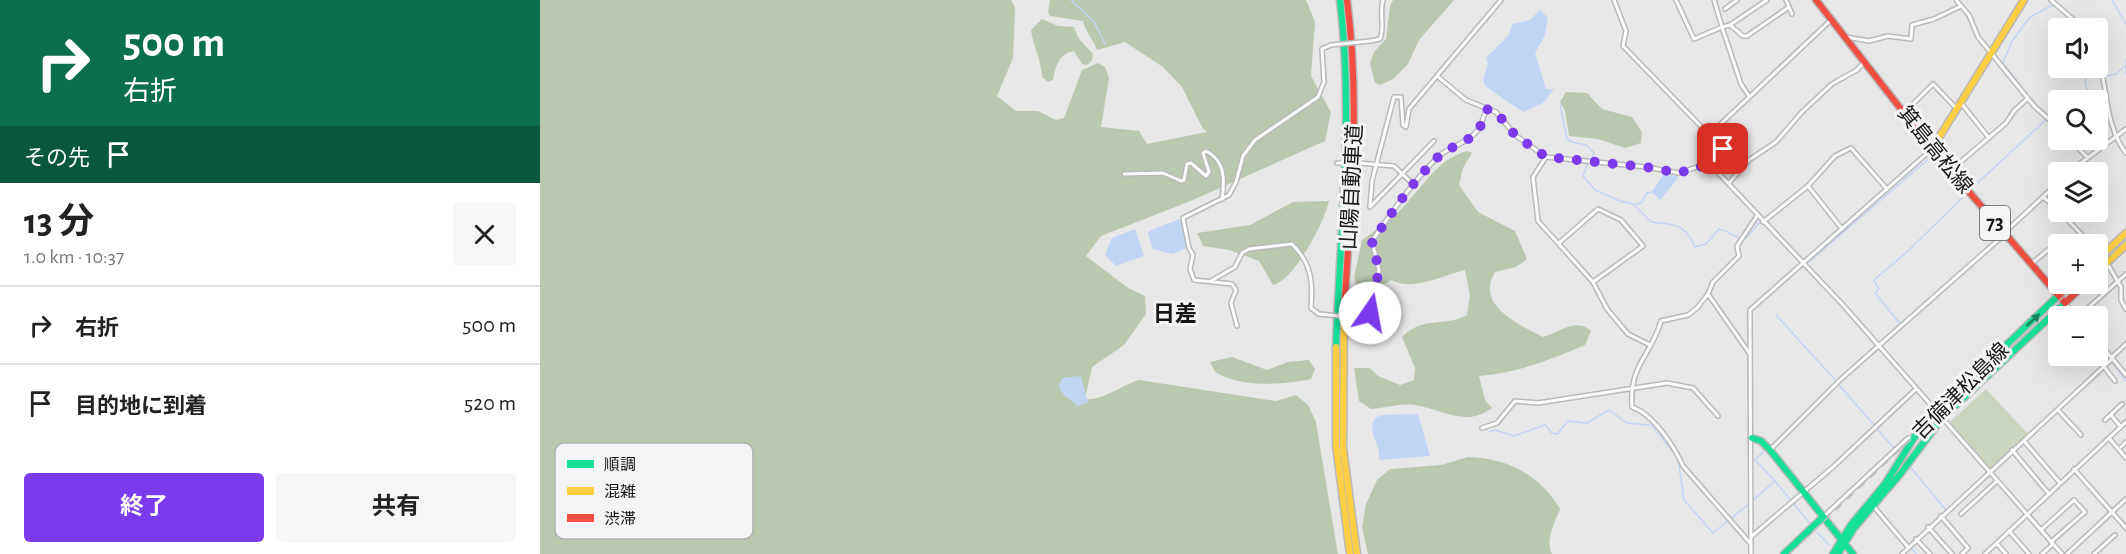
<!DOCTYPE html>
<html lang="ja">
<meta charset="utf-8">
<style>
:root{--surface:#fff;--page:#f6f6f6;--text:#222;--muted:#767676;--line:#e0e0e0;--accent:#7c3aed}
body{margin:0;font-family:"Alegreya Sans","Noto Sans JP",sans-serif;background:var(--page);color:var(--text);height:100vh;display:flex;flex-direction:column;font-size:22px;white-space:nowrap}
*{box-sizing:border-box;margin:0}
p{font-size:20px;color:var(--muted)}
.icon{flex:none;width:33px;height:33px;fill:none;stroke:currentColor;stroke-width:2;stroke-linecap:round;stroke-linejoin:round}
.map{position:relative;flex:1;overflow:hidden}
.sheet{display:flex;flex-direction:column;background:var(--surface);width:540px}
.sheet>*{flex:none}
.hud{background:#0b6e4f;color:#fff;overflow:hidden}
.buttons{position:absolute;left:1508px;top:18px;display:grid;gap:12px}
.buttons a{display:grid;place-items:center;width:60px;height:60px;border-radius:6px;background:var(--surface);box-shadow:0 6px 24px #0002;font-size:30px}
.pin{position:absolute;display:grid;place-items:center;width:51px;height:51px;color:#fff;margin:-26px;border-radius:12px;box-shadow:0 3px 9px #0006}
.me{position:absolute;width:66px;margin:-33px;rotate:12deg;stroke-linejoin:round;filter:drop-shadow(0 0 4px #0008)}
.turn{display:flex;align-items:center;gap:21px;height:126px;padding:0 24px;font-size:27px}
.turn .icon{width:78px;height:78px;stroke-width:2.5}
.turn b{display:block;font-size:42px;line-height:51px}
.then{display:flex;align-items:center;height:57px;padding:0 24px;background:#0003;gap:12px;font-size:22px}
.round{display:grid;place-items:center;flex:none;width:63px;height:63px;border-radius:6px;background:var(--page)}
.summary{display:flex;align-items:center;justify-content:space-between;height:102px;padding:0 24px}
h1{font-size:36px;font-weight:700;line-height:45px}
.primary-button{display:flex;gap:12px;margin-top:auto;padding:12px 24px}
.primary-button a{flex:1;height:69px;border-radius:6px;background:var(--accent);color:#fff;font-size:24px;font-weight:700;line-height:69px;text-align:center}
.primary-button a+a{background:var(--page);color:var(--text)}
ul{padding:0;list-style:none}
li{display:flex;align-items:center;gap:18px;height:78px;padding:0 24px;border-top:2px solid var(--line)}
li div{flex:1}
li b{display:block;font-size:22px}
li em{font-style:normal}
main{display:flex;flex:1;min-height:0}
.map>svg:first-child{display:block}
</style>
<main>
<section class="sheet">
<div class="hud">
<div class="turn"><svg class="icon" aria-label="right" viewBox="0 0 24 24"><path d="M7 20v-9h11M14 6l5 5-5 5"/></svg><div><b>500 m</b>右折</div></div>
<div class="then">その先<svg class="icon" aria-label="arrive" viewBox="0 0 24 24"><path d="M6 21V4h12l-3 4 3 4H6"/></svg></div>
</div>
<div class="summary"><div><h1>13 分</h1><p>1.0 km · 10:37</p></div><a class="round"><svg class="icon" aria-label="close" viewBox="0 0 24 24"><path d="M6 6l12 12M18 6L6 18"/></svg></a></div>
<ul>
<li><svg class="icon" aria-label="right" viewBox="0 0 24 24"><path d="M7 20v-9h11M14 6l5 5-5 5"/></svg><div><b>右折</b></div><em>500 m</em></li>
<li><svg class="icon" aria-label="arrive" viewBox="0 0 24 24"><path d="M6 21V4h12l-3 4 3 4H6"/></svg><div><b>目的地に到着</b></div><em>520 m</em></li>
</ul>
<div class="primary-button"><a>終了</a><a>共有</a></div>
</section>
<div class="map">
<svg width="1586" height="554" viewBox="0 0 1586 554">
<rect width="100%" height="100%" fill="#e7e7e8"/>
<path fill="#c9d5be" d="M1446,389L1488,434L1451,470L1410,422Z"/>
<g fill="#bac8af">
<path d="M0,0H471L475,7L473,58L457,96L476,111H498L516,120L524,118L542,70L558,63L565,67L569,78L561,127L599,131L607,144L667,132L662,127L642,87L623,67L585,42L557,50C553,39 546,33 543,21L510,16L508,12L510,0H766L775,22L771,76L791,112L785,141L653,200L561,236L546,256L588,288L605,296L606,314L584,345L552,367L545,399C564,401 581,385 599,380L736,401L756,395L768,405L776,422L798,554H0Z"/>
<path d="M853,0H914L879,40L868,64L853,79L840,85L835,83L830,63L834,52L846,39L850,6Z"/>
<path d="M502,19L518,26L534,27L539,39L553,54L552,60L547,65L542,64L534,51C518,54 516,66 513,80L508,82L502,77C502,64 493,45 491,30Z"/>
<path d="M1026,92L1047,93L1062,109L1092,117L1102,132L1101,143L1085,148L1058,139L1029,136L1025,111L1020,102Z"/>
<path d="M927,151L932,153L923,168L919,185L938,212L975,231L987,259L976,267L955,272C935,305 978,324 1003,337C1020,332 1037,317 1051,331L1045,345C1010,360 978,373 939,376L945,400L952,408C925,428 903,409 874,405C861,403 844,408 831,409L819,401L814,368H830L838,376L860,385L874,380L875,368L862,337C884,315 903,328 927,315L930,295L925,270C903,275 872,292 852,280L820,296L814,277L822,240C833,232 845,224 855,215C879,194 894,160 927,151Z"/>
<path d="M789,201C785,221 754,281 733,285L719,261L689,250L663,246L657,233L710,225L753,202Z"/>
<path d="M692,357L727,370L748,362L769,360L775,369L771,379C743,385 701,388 675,372L670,362Z"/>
<path d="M928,457C968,458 1000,475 1020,509C1015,522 1005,540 1012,554H828L822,527L826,504L837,480L850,469L901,465Z"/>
</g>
<g fill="#c1d4f4">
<path d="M1000,10L1008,18L1005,35L995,53L1006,89H1014L1003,103L983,112L945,86L943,80L948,64L946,58L968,36L973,24L990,20Z"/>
<path d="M1124,173L1139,177L1120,200L1112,192Z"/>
<path d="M640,219L647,248L632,254L613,249L608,234L609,231Z"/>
<path d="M595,229L604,256L576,266L565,255L572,238Z"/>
<path d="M538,376L541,377L548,402L538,406L524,395L519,387L522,378Z"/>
<path d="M878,414L890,456L839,460C842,444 826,434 835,418L842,415Z"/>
</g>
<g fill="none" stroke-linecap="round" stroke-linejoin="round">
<g stroke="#c1d4f4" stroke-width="1.5">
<path d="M531,0L554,22L565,44"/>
<path d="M1572,0L1586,24"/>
<path d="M1586,59V74"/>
<path d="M1551,100L1545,83L1546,75L1564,72L1565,76L1576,74L1584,67"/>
<path d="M1020,104L1027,139L1032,142L1046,145L1054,153L1051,160"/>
<path d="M1553,156L1558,153L1556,140"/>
<path d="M1048,163L1043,176L1055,190L1080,201L1093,204L1111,222C1134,225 1144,222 1155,247L1166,244L1179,229C1189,230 1195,240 1206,238L1220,222"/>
<path d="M1532,172L1539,166"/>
<path d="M1430,190L1510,116L1496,105L1463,63L1472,41L1490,17L1513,5"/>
<path d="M1505,198L1518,189"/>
<path d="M1095,204L1101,203L1107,193L1111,192"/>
<path d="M1270,261L1393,155L1506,284"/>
<path d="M1528,314L1531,316"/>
<path d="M1236,315L1297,382"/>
<path d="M1361,325L1335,293L1339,289L1334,280L1368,251L1426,194"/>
<path d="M1557,344L1570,359"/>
<path d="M1575,357L1586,347"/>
<path d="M1572,362L1586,381"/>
<path d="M1299,385L1335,426"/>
<path d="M1337,429L1354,448"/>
<path d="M949,432L955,430L974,436L1005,425L1012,433L1017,434L1028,421L1047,423L1069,410L1087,423L1111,425L1135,454"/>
<path d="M1484,442L1572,362"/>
<path d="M1230,446L1273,405"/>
<path d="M1225,450L1215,460L1235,481"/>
<path d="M1138,458L1144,500L1173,533L1209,504"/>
<path d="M1364,460L1366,462"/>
<path d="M1458,467L1466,460"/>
<path d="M1371,468L1406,510"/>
<path d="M1212,501L1235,481L1271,525"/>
<path d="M1277,532L1290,546"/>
<path d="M1371,547L1376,554"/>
<path d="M1365,554L1371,549"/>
</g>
<defs>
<g id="street">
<path d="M1136,0L1154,39L1182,27L1201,84L1209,96"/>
<path d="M1174,0L1182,27L1190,25L1227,0"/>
<path d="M1246,0L1252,14"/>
<path d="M1416,0L1429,15L1438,37L1495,107L1518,127"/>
<path d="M1511,0L1543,28"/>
<path d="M1185,9L1197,0"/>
<path d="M1190,25L1203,36H1207L1249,7"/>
<path d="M1306,37L1329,41L1348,36L1371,39L1372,25L1394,19L1421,6"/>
<path d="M830,41L840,39C845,27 839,13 843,0"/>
<path d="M1557,53C1568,85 1564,125 1586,153"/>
<path d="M897,76L926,100L956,112L975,135L1006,157L1106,167L1139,173L1169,163L1183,149L1083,46L1086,31L1074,0"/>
<path d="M1421,103L1449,138"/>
<path d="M1364,113L1393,84L1416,108"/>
<path d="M1169,135L1291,20"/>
<path d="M1530,140L1547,157"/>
<path d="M894,141L830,207L832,181L854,97H861L863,125L866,127L869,109L961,0"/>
<path d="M1006,157L993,177L998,221L1053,282L1067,309L1088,334L1110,345"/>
<path d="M797,163H804"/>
<path d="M818,163L854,166L875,186"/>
<path d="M1169,163L1303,305L1522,554"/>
<path d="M1410,171L1466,123L1474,111L1487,99"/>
<path d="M1529,172L1586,129"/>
<path d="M584,174L623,173L641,181L644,180L647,164L651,163L666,176L669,172L663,153L666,151C685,160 685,180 682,199"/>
<path d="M1189,183L1209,160L1236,142L1262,112L1292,84L1317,70L1324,62"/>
<path d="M1268,186L1302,229"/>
<path d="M1503,197L1518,209"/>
<path d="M1520,212L1545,238"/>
<path d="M1223,222L1268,186L1295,156L1311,148L1347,189"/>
<path d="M1464,233L1518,183"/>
<path d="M1019,243L1058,209L1081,220L1103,246L1053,282"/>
<path d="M1567,263L1581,287V300L1586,309"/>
<path d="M1491,264L1508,250"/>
<path d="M671,281L695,267L702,253L709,249L752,244C772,264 773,282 771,308L779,314"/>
<path d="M1168,294L1210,354"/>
<path d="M1525,303L1536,316"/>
<path d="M1539,316L1586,274"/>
<path d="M820,318L830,313L839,270L832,241C852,212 873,181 899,156C910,146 927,144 938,130C943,124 942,115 948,109"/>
<path d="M697,326L691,303L696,290L692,284L654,280L650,269L653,255L649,248L643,218L689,195L696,182L703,156L715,140L778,97L784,82L782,49L791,45"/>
<path d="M1557,340L1586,375"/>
<path d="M1572,357L1586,344"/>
<path d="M1565,368L1575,381"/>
<path d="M1518,410L1541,435"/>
<path d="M1571,415L1581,427"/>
<path d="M1565,420L1582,404"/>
<path d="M942,428L957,423L975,401L998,403L1127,383L1153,388L1178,416"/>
<path d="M1569,438L1586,458"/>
<path d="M1484,441L1520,483"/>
<path d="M1581,447L1586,442"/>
<path d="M1230,450L1300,380L1465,234"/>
<path d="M1472,450L1509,494"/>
<path d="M1534,469L1586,528"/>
<path d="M1335,508L1368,547"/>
<path d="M1421,514L1457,481"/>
<path d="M1401,516L1428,548L1422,554"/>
<path d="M1283,517L1368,438H1373"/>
<path d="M1388,527L1412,554"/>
<path d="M1501,530L1534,500L1545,512L1511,542"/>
<path d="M1469,531L1489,554"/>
<path d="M1212,536L1293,467L1376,389"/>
<path d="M1376,539L1390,554"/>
<path d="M1210,543L1143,466C1134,446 1113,414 1092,407C1089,363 1111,357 1121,321L1148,315L1157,308L1168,294L1173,282L1199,256L1197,246L1217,216"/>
<path d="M1457,544L1466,554"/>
<path d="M1211,554L1210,310L1392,149"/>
<path d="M1362,554L1573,358"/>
<path d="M1445,554L1586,422"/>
<path d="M1502,554L1513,544"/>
<path d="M1527,554L1586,499"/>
<path d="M1554,554L1575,535"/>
</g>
<g id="fast">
<path d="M796,347C800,231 814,116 800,0"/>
<path d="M1212,438L1221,441L1230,450L1313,554"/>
<path d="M1244,554L1283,517"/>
<path d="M1293,554L1311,525L1345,484L1382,425L1519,295"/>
<path d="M1298,554L1314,528L1361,473L1402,418L1525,303"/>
</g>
<g id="slow">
<path d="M1392,149L1484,0"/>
<path d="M1557,260L1586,233"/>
<path d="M1557,272L1586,245"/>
<path d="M804,314L803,448L817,554"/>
<path d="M796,347V445L810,554"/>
</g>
<g id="jam">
<path d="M1276,0L1392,149L1525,303L1545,284"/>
<path d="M1519,295L1531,284"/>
<path d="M804,314C810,209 821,106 807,0"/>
</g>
</defs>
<use href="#street" stroke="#b9b9ba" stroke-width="6"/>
<use href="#fast" stroke="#b9b9ba" stroke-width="9"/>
<use href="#slow" stroke="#b9b9ba" stroke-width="9"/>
<use href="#jam" stroke="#b9b9ba" stroke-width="9"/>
<use href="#street" stroke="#fbfbfc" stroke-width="3"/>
<use href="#fast" stroke="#16e098" stroke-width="6"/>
<use href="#slow" stroke="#ffcf43" stroke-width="6"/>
<use href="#jam" stroke="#f24e42" stroke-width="6"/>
<g stroke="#bfbfbf" stroke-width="1.5" stroke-dasharray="8 8" stroke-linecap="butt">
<path d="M1557,268L1586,240"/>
<path d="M1249,554L1537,284"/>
</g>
<defs>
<g id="street-bridge">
<path d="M791,45L830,41"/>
<path d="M779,314L820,318"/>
</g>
</defs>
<use href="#street-bridge" stroke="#b9b9ba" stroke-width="6" stroke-linecap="butt"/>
<use href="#street-bridge" stroke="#fbfbfc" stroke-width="3"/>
</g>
<defs><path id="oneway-solid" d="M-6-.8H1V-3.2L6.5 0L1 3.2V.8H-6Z" transform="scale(1.5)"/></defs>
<use fill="#16855e" href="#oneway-solid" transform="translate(1493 320) rotate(-43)"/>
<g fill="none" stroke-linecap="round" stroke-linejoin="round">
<path stroke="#7c3aed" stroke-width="10" stroke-dasharray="0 18" d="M830,313L839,270L832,242C852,212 873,181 899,156C910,146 927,144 938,130C943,124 942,115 948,109L956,112L975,135L1006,157L1106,167L1139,173L1169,164L1183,149"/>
</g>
<g text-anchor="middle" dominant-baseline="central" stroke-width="6" stroke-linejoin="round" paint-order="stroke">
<rect fill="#f4f4f6" stroke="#59595a" stroke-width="1.5" x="1440" y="206" width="30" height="34" rx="4.5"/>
<g font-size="20" font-weight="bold" fill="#161617">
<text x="1455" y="223">73</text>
</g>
<g font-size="21" fill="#161617" stroke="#f4f4f6">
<text transform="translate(1395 150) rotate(51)">箕島高松線</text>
<text transform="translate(812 187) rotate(-87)">山陽自動車道</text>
<text transform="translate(1421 391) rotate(-45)">吉備津松島線</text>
</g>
<g font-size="22" font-weight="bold" fill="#161617" stroke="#f4f4f6">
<text x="635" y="314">日差</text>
</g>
</g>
<rect x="15" y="443" width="198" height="96" rx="9" fill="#f4f4f6" stroke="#b1b1b3" stroke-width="1.5"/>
<rect x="27" y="460" width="27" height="8" fill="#16e098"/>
<rect x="27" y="487" width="27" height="8" fill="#ffcf43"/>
<rect x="27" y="514" width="27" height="8" fill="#f24e42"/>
<g font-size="16" fill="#161617">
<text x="64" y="470">順調</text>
<text x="64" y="497">混雑</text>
<text x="64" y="524">渋滞</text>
</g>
</svg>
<div class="buttons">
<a><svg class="icon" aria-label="sound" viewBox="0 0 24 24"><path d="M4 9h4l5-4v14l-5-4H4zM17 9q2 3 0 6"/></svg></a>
<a><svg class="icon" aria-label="search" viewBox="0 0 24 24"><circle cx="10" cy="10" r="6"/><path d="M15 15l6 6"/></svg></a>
<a><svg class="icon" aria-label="layers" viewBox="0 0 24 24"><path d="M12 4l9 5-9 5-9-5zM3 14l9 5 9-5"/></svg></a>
<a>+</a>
<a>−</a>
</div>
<div class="pin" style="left:1183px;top:149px;background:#d93025"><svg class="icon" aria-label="arrive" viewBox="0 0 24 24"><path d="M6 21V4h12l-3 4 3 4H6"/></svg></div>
<svg class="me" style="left:830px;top:313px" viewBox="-20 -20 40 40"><circle r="19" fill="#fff"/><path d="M0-13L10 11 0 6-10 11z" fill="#7c3aed"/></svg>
</div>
</main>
